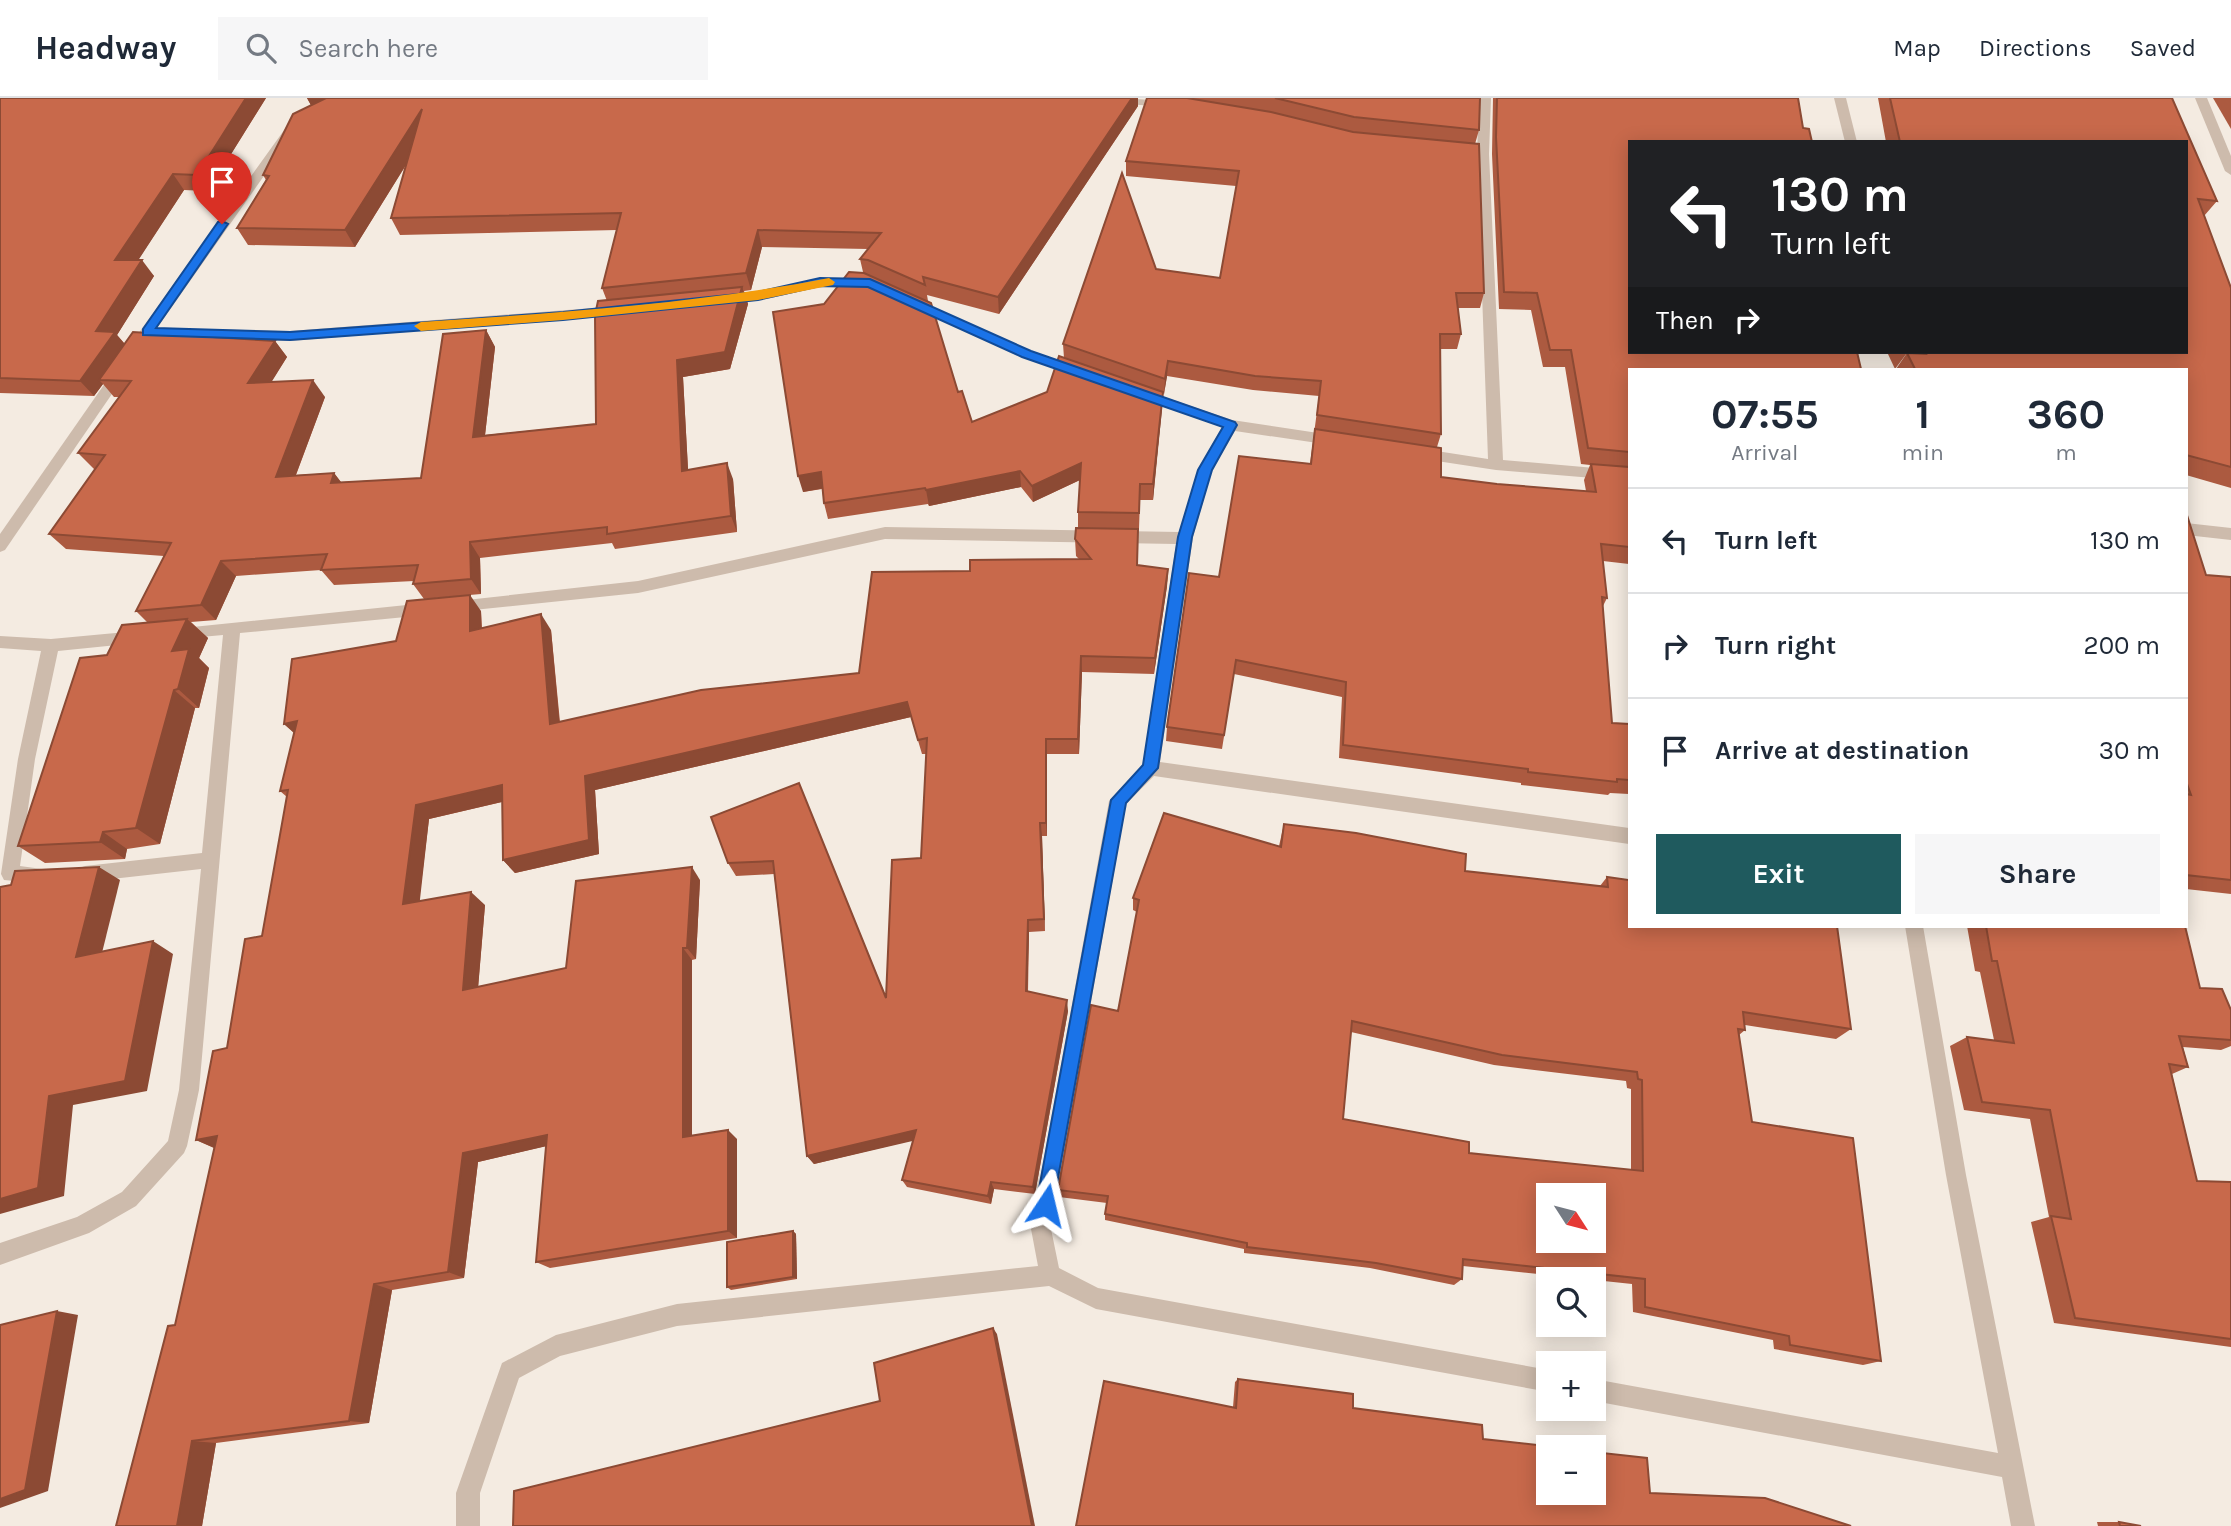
<!DOCTYPE html>
<meta charset="utf-8">
<style>
:root{--surface:#fff;--page:#f6f6f7;--text:#1f2937;--muted:#747a83;--line:#e0e1e3;--accent:#1f5a5e}
body{margin:0;font-family:Karla,sans-serif;background:var(--page);color:var(--text);height:100vh;display:flex;flex-direction:column;font-size:26px;white-space:nowrap}
*{box-sizing:border-box;margin:0}
p{font-size:23px;color:var(--muted)}
.icon{flex:none;width:38px;height:38px;fill:none;stroke:currentColor;stroke-width:2;stroke-linecap:round;stroke-linejoin:round}
.map{position:relative;flex:1;overflow:hidden}
.panel{position:absolute;left:1628px;top:270px;width:560px;height:560px;display:flex;flex-direction:column;background:var(--surface);border-radius:0px;box-shadow:0 4px 18px #0003}
.panel>*{flex:none}
.hud{position:absolute;left:1628px;top:42px;width:560px;height:214px;border-radius:0px;box-shadow:0 4px 18px #0003;background:#202124;color:#fff;overflow:hidden}
.needle{width:46px;rotate:126deg}
.fabs{position:absolute;left:1536px;top:1085px;display:grid;gap:14px}
.fabs a{display:grid;place-items:center;width:70px;height:70px;border-radius:0px;background:var(--surface);box-shadow:0 4px 18px #0003;font-size:35px}
.pin{position:absolute;display:grid;place-items:center;width:60px;height:60px;color:#fff;margin:-72px -30px;border-radius:50% 50% 50% 0;rotate:-45deg;box-shadow:0 0 7px #0007}
.pin .icon{rotate:45deg}
.me{position:absolute;width:77px;margin:-38px;rotate:10deg;stroke-linejoin:round;filter:drop-shadow(0 0 5px #0008)}
.turn{display:flex;align-items:center;gap:24px;height:147px;padding:0 28px;font-size:32px}
.turn .icon{width:91px;height:91px;stroke-width:2.5}
.turn b{display:block;font-size:49px;line-height:60px}
.then{display:flex;align-items:center;height:66px;padding:0 28px;background:#0003;gap:14px;font-size:26px}
.eta{display:flex;justify-content:space-evenly;align-items:center;height:119px;text-align:center}
.eta b{font-size:42px;font-weight:700;line-height:49px}
.primary-button{display:flex;gap:14px;margin-top:auto;padding:14px 28px}
.primary-button a{flex:1;height:80px;border-radius:0px;background:var(--accent);color:#fff;font-size:28px;font-weight:700;line-height:80px;text-align:center}
.primary-button a+a{background:var(--page);color:var(--text)}
ul{padding:0;list-style:none}
li{display:flex;align-items:center;gap:21px;height:105px;padding:0 28px;border-top:2px solid var(--line)}
li div{flex:1}
li b{display:block;font-size:26px}
li em{font-style:normal}
header{display:flex;align-items:center;gap:42px;box-sizing:border-box;height:98px;padding:0 35px;background:var(--surface);border-bottom:2px solid var(--line)}
header strong{font-size:33px}
nav{display:flex;gap:38px;margin-inline-start:auto;font-size:24px}
.search{width:490px;height:63px;background:var(--page);display:flex;align-items:center;gap:18px;box-sizing:border-box;padding:0 24px;border-radius:0px;color:var(--muted);font-size:26px}
.map>svg:first-child{display:block}
</style>
<header>
<strong>Headway</strong>
<div class="search"><svg class="icon" aria-label="search" viewBox="0 0 24 24"><circle cx="10" cy="10" r="6"/><path d="M15 15l6 6"/></svg>Search here</div>
<nav><a>Map</a><a>Directions</a><a>Saved</a></nav>
</header>
<div class="map">
<svg width="2231" height="1428" viewBox="0 0 2231 1428">
<rect width="100%" height="100%" fill="#f4ebe1"/>
<g fill="none" stroke-linecap="round" stroke-linejoin="round">
<g fill="#cdbbac" fill-rule="evenodd">
<path d="M1076,0C1096,0 1162,0 1176,6L1170,9L1082,3Z"/>
<path d="M1479,0H1491L1489,56L1503,362L1629,373V383L1496,372L1417,360L1410,355L1417,350L1488,361L1477,56Z"/>
<path d="M1834,0H1846L1857,44H1845Z"/>
<path d="M2195,0H2207L2231,58V77L2225,73Z"/>
<path d="M291,27L297,31L157,230L290,233L619,208L626,212L619,216L290,243L150,239L148,242H138V236L287,28Z"/>
<path d="M820,180L866,181L873,185C860,196 830,186 814,190C795,194 730,213 717,201L724,197L758,194Z"/>
<path d="M914,201L1032,253L1083,271L1085,274L1078,279L1022,259L909,208V202Z"/>
<path d="M122,266L129,271L127,274L5,452L0,454V436L117,268Z"/>
<path d="M1141,291L1232,322L1338,338L1345,343L1338,348L1235,333L1212,372L1193,439L1160,664L1629,730V746L1154,678L1126,706L1051,1131L1059,1170L1098,1190L1549,1272V1294L1096,1211L1049,1188L677,1228L560,1258L519,1280L480,1395V1428H456V1395L502,1265L556,1237L677,1206L1038,1168L1031,1131L1109,703L1143,667L1176,446L885,441L638,495L454,514L448,512L446,508L448,504L638,483L885,429L1179,434L1198,372L1222,329L1136,299V293Z"/>
<path d="M2186,425L2231,430V442L2186,437Z"/>
<path d="M426,505L434,511L426,517L240,535L199,992L187,1048L184,1055L136,1108L89,1135L0,1167V1145L77,1119L122,1094L168,1043L179,992L201,771L85,784L79,782L76,776L79,770L85,768L202,755L223,537L179,541L173,539L171,535L173,531Z"/>
<path d="M137,533L145,539L137,545L58,553L35,661L20,768L42,771L45,777L42,783L36,785L4,782L1,776L18,661L41,553L0,550V538L51,541Z"/>
<path d="M1905,828H1923L1966,1077L2035,1428H2011L2002,1379L1594,1303V1281L1998,1355L1946,1077Z"/>
</g>
</g>
<g fill="#ac5a40" fill-rule="evenodd">
<path d="M0,0H266L208,93L184,92L138,162L154,178L117,237L125,246L275,243L287,259L271,284L325,299L296,377L334,375L341,384L421,380L486,232L495,249L485,337L596,326L607,203L602,190L617,132L400,137L391,120L406,67L355,149L248,147L237,130L266,82L263,77L311,7L307,0L1138,8L999,216L927,197L928,203L958,294L972,324L1047,294L1064,260L1063,246L1156,171L1220,180L1236,88L1126,78V63L1147,0H1480L1479,32L1475,46L1484,195L1480,210H1458L1461,236L1457,251H1440L1441,336L1437,349L1441,379L1497,386L1586,393L1584,382L1590,367L1581,366L1565,269H1543L1531,212L1499,211L1492,56L1493,0H1798L1629,271V466L1603,463L1607,500L1603,508L1612,625L1629,626V696L1610,695L1608,697L1521,687V685L1339,660L1342,599L1234,576L1222,651L1166,643L1167,629L1219,479L1310,366L1319,298L1253,292L1167,278L1164,296L1163,295L1153,402H1140L1139,431L1078,430V414L1080,382L1033,404L1021,389L929,408L928,406L828,421L824,405L822,391L803,394L824,206L863,174L860,161L868,151L762,149L751,192L744,193L748,206L730,271L683,279L688,372L733,381L737,434L615,451L612,445L480,460L481,496L424,501L413,486L414,483L334,487L321,472L236,478L216,522L191,524L208,540L199,560L209,570L199,610H195L160,746L127,751L125,761L45,765L18,748L107,557L148,525L136,513L164,458L66,451L49,436L95,372L78,355L119,299H114L103,286L94,298L0,295Z"/>
<path d="M1878,0H2172L2217,103L2204,118L2231,190V390L2186,377V271H1896L1907,255L1911,256V254H2186V44H1886Z"/>
<path d="M2213,0H2231V31Z"/>
<path d="M1887,254H1906L1907,255L1895,271Z"/>
<path d="M2186,414L2206,477L2231,479V796L2186,791Z"/>
<path d="M1075,441L1137,467L1168,471L1167,488L1154,576L1082,574L1079,656H1047V738H1042L1045,833L1029,834L1028,894L1068,913L1035,1096L994,1091L991,1106L907,1089L902,1082L913,1042L814,1066L807,1058L774,776L736,778L728,765L799,685L886,899L921,760L926,656H922L911,619L595,692L599,756L515,775L503,762L502,704L429,721L419,803L485,807L478,889L566,870L700,782L696,861L692,862V1038L737,1041V1140L550,1170L536,1164L546,1048L478,1064L464,1180L392,1192L369,1325L216,1345L202,1428H116L175,1227L214,1050L196,1042L227,950L262,838L287,699L280,693L294,635L284,626L396,543L481,513L482,530L551,532L560,624L859,575L970,473L1079,461L1076,458Z"/>
<path d="M1284,726L1465,773L1600,788L1607,779L1851,931L1836,941L1745,927V932L1739,937L1752,1024L1881,1263L1863,1267L1774,1251L1773,1242L1633,1214L1632,1186L1463,1168L1462,1181L1454,1187L1370,1170L1244,1155V1151L1105,1122V1116L1107,1105L1059,1099L1058,1092L1118,913L1137,814L1133,812V800L1279,748ZM1351,934L1494,967L1626,983L1627,990L1631,991V1072L1469,1055L1343,1021Z"/>
<path d="M1967,828H2185L2200,890L2231,912V948L2221,952L2183,949L2188,969L2172,976L2197,1083L2231,1084V1249L2054,1225L2031,1124L2049,1119L2030,1021L1964,1012L1950,948L1967,939L1994,942L1980,874L1975,873Z"/>
<path d="M793,1133L796,1136L797,1181L731,1192L727,1189Z"/>
<path d="M1238,1281L1353,1296L1076,1428L1233,1309L1235,1284Z"/>
<path d="M2097,1424H2119L2141,1428H2098Z"/>
</g>
<g fill="#8c4a34">
<path d="M246,0H266L208,93L197,77Z"/>
<path d="M307,0H351L313,11Z"/>
<path d="M1132,0H1138V8L999,216L998,199Z"/>
<path d="M422,11L430,28L355,149L345,132Z"/>
<path d="M173,76L184,92L128,178L115,162Z"/>
<path d="M758,132L762,149L751,192L746,175Z"/>
<path d="M142,162L154,178L117,237L128,250L99,282L103,286L94,298L80,283L96,233Z"/>
<path d="M742,189L748,206L730,271L683,279L689,389L682,373L677,262Z"/>
<path d="M486,232L495,249L483,355L473,339Z"/>
<path d="M275,243L287,259L261,301L248,285Z"/>
<path d="M1168,263L1167,278L1164,296L1165,281Z"/>
<path d="M313,282L325,299L289,395L276,379Z"/>
<path d="M1163,294L1162,311L1153,402V386Z"/>
<path d="M727,365L733,381L737,434L731,418Z"/>
<path d="M1081,365L1082,381L1033,404L1032,388Z"/>
<path d="M1020,373L1021,389L929,408L926,392Z"/>
<path d="M821,374L825,390L803,394L798,378Z"/>
<path d="M334,375L346,391L331,385Z"/>
<path d="M470,444L480,460L481,496L471,481Z"/>
<path d="M221,463L236,478L216,522L201,507Z"/>
<path d="M1168,471L1167,488L1154,576L1155,560Z"/>
<path d="M470,497L481,513L482,549L470,533Z"/>
<path d="M541,516L551,532L561,641L550,626Z"/>
<path d="M187,521L208,540L199,560L209,570L199,610L178,591L172,553Z"/>
<path d="M1081,558L1082,574L1079,656L1078,641Z"/>
<path d="M174,592L195,610L160,746L136,730Z"/>
<path d="M907,604L911,619L595,692L599,756L515,775L503,762L585,678Z"/>
<path d="M297,623L300,640L284,626Z"/>
<path d="M1046,641L1047,656V738L1046,725Z"/>
<path d="M502,687L514,701L429,721L418,819L403,806L416,707Z"/>
<path d="M1040,725L1042,738L1045,833L1044,821Z"/>
<path d="M103,734L127,751L125,761L100,744Z"/>
<path d="M99,769L120,782L98,871L76,859Z"/>
<path d="M692,769L700,782L696,861L687,850Z"/>
<path d="M471,794L485,807L477,903L463,892Z"/>
<path d="M1028,822L1029,834L1027,905L1026,893Z"/>
<path d="M153,843L173,856L147,993L73,1007L64,1098L0,1116V1101L49,998Z"/>
<path d="M683,850L692,862V1048L683,1039Z"/>
<path d="M1067,902L1068,913L1035,1096L1033,1089Z"/>
<path d="M728,1032L737,1041V1140L728,1133Z"/>
<path d="M916,1032L921,1041L814,1066L807,1058Z"/>
<path d="M547,1037L560,1045L478,1064L464,1180L448,1174L463,1055Z"/>
<path d="M217,1038V1051L196,1042Z"/>
<path d="M991,1084L994,1091L991,1106L988,1098Z"/>
<path d="M793,1133L796,1136L797,1181L793,1179Z"/>
<path d="M374,1186L392,1192L369,1325L349,1323Z"/>
<path d="M57,1213L78,1217L48,1393L0,1410V1401Z"/>
<path d="M993,1230L997,1236L1035,1428H1032Z"/>
<path d="M192,1343L216,1345L202,1428H177Z"/>
</g>
<g fill="#c8694b" stroke="#8c4a34" stroke-width="2" fill-rule="evenodd">
<path d="M0,0H246L197,77L173,76L115,162H142L96,233L115,234L80,283L0,280Z"/>
<path d="M326,0H1132L998,199L923,179L925,187L868,162L860,161L881,135L758,132L746,175L602,190L621,115L391,120L422,11L345,132L237,130L269,78L263,77L293,16Z"/>
<path d="M1147,0H1187L1271,14L1353,34L1479,46L1484,195H1456L1461,236H1440L1441,336L1317,317L1321,283L1255,278L1168,263L1165,281L1063,246L1122,75L1156,171L1220,180L1239,73L1126,63Z"/>
<path d="M1275,0H1480L1479,32L1354,19Z"/>
<path d="M1497,0H1798L1803,30L1809,31L1812,44H1629V254H1857L1861,271H1629V354L1588,350L1571,252H1550L1537,195L1504,194L1496,39Z"/>
<path d="M1890,0H2172L2217,103L2198,101L2231,190V369L2186,357V271H1915L1907,255L1926,256L1925,254H2186V44H1900Z"/>
<path d="M849,174L864,175L931,205L958,294L962,293L972,324L1047,294L1059,258L1163,294L1153,386H1140L1139,415L1078,414L1081,365L1032,388L1020,373L926,392L925,390L824,405L821,374L798,378L773,214L824,206Z"/>
<path d="M742,189L725,254L677,262L682,373L727,365L731,418L607,436V429L470,444L471,481L413,486L418,467L321,472L327,456L221,463L201,507L136,513L171,445L49,436L105,357L78,355L131,283L99,282L133,234L275,243L248,285L313,282L276,379L334,375L331,385L421,380L443,236L486,232L473,339L596,326L595,217L598,203Z"/>
<path d="M1315,331L1441,350V379L1497,386L1596,394L1591,366L1629,369V449L1601,446L1607,500L1602,499L1612,625L1629,626V682L1617,681V684L1528,674V671L1343,647L1346,584L1236,562L1224,637L1167,629L1189,475L1219,479L1239,358L1311,366Z"/>
<path d="M2186,414L2206,477L2231,479V782L2186,777V696L2191,697L2186,683Z"/>
<path d="M1076,430L1138,431L1137,467L1168,471L1155,560L1081,558L1078,641H1046V725H1040L1044,821L1028,822L1026,893L1067,902L1033,1089L991,1084L988,1098L902,1082L916,1032L807,1058L773,763L728,765L711,719L799,685L886,900L892,762L921,760L927,640L918,642L907,604L585,678L589,742L503,762L502,687L416,707L403,806L471,794L463,892L566,870L576,783L692,769L687,850H683V1039L728,1032V1133L536,1164L547,1037L463,1055L448,1174L374,1186L349,1323L192,1343L177,1428H116L168,1228L175,1227L217,1038L196,1042L213,953L227,950L245,841L262,838L288,692L280,693L297,623L284,626L292,561L396,543L407,503L470,497V533L541,516L550,626L701,592L859,575L872,474L970,473V462L1091,461L1075,441Z"/>
<path d="M187,521L172,553L189,551L178,591L174,592L136,730L103,734L100,744L18,748L80,560L107,557L122,527Z"/>
<path d="M1164,715L1281,749L1284,726L1356,735L1466,756L1465,773L1608,789L1607,779L1629,782V828H1837L1851,931L1743,914L1745,932L1738,931L1752,1024L1853,1040L1881,1263L1790,1247L1789,1238L1645,1209V1181L1463,1161L1462,1181L1376,1165L1247,1149V1145L1105,1116L1108,1098L1058,1092L1091,907L1118,913L1139,802L1133,800ZM1352,923L1502,957L1637,974L1638,981L1642,982L1643,1073L1469,1055V1044L1343,1021ZM1549,1097H1594V1143H1549Z"/>
<path d="M99,769L76,859L153,843L125,983L49,998L38,1090L0,1101V789L11,787L15,773Z"/>
<path d="M1986,828H2185L2200,890L2222,891L2231,912V942L2179,938L2188,969L2169,966L2197,1083L2231,1084V1241L2075,1220L2051,1118L2071,1121L2050,1012L1982,1004L1967,939L2014,945L1997,863H1992Z"/>
<path d="M793,1133V1179L727,1189V1144Z"/>
<path d="M57,1213L25,1392L0,1401V1227Z"/>
<path d="M993,1230L1032,1428H513L514,1393L880,1303L874,1265Z"/>
<path d="M1238,1281L1353,1296V1310L1482,1327L1483,1341L1555,1349H1549V1395H1594V1354L1647,1360L1650,1395L1765,1400L1851,1428H1076L1104,1283L1236,1310Z"/>
<path d="M2119,1424L2141,1428H2120Z"/>
</g>
<path fill="#1a73e8" stroke="#114b97" stroke-width="2" d="M222,123L228,126L156,230L290,234L563,214L758,194L820,180L870,181L1031,253L1235,324L1237,327L1212,372L1192,439L1158,670L1126,705L1052,1113L1046,1116L1039,1113L1036,1107L1111,702L1143,667L1178,439L1198,372L1223,329L1022,259L868,189L820,188L758,202L563,222L290,242L143,237V231L218,124Z"/>
<path fill="#f59e0b" d="M829,180L835,184L833,187L758,202L563,222L421,233L414,228L421,224C557,215 695,206 829,180Z"/>
</svg>
<div class="fabs">
<a><svg class="needle" viewBox="-14 -14 28 28"><path d="M0-13l5 13h-10z" fill="#e53935"/><path d="M0 13l5-13h-10z" fill="#747a83"/></svg></a>
<a><svg class="icon" aria-label="search" viewBox="0 0 24 24"><circle cx="10" cy="10" r="6"/><path d="M15 15l6 6"/></svg></a>
<a>+</a>
<a>−</a>
</div>
<div class="pin" style="left:222px;top:126px;background:#d93025"><svg class="icon" aria-label="arrive" viewBox="0 0 24 24"><path d="M6 21V4h12l-3 4 3 4H6"/></svg></div>
<svg class="me" style="left:1046px;top:1107px" viewBox="-20 -20 40 40"><path d="M0-17L14 15 0 8-14 15z" fill="#1a73e8" stroke="#fff" stroke-width="4"/></svg>
<div class="hud">
<div class="turn"><svg class="icon" aria-label="left" viewBox="0 0 24 24"><path d="M17 20v-9H6M10 6l-5 5 5 5"/></svg><div><b>130 m</b>Turn left</div></div>
<div class="then">Then<svg class="icon" aria-label="right" viewBox="0 0 24 24"><path d="M7 20v-9h11M14 6l5 5-5 5"/></svg></div>
</div>
<section class="panel">
<div class="eta">
<div><b>07:55</b><p>Arrival</p></div>
<div><b>1</b><p>min</p></div>
<div><b>360</b><p>m</p></div>
</div>
<ul>
<li><svg class="icon" aria-label="left" viewBox="0 0 24 24"><path d="M17 20v-9H6M10 6l-5 5 5 5"/></svg><div><b>Turn left</b></div><em>130 m</em></li>
<li><svg class="icon" aria-label="right" viewBox="0 0 24 24"><path d="M7 20v-9h11M14 6l5 5-5 5"/></svg><div><b>Turn right</b></div><em>200 m</em></li>
<li><svg class="icon" aria-label="arrive" viewBox="0 0 24 24"><path d="M6 21V4h12l-3 4 3 4H6"/></svg><div><b>Arrive at destination</b></div><em>30 m</em></li>
</ul>
<div class="primary-button"><a>Exit</a><a>Share</a></div>
</section>
</div>
